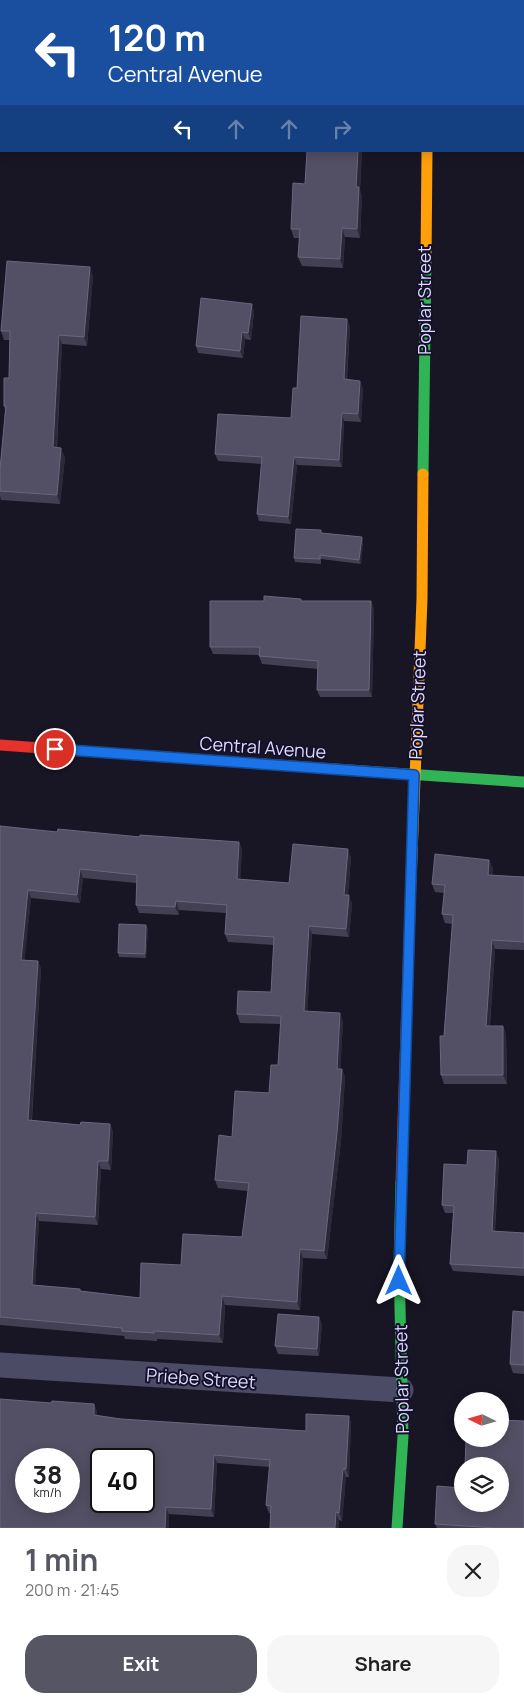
<!DOCTYPE html>
<meta charset="utf-8">
<style>
:root{--surface:#fff;--page:#f6f6f6;--text:#202124;--muted:#757577;--accent:#565564}
body{margin:0;font-family:Manrope,sans-serif;background:var(--page);color:var(--text);height:100vh;display:flex;flex-direction:column;font-size:19px;white-space:nowrap}
*{box-sizing:border-box;margin:0}
p{font-size:16px;color:var(--muted)}
.icon{flex:none;width:28px;height:28px;fill:none;stroke:currentColor;stroke-width:2;stroke-linecap:round;stroke-linejoin:round}
.map{position:relative;height:1528px;overflow:hidden}
.details{display:flex;flex-direction:column;background:var(--surface);flex:1}
.details>*{flex:none}
.top-card{position:absolute;left:0px;top:0px;width:525px;height:152px;box-shadow:0 2px 12px #0003;background:#1a4fa0;color:#fff;overflow:hidden}
.needle{width:32px;rotate:275deg}
.buttons{position:absolute;left:454px;top:1392px;display:grid;gap:10px}
.buttons a{display:grid;place-items:center;width:55px;height:55px;border-radius:50%;background:var(--surface);box-shadow:0 2px 12px #0003;font-size:25px}
.speed{position:absolute;left:15px;top:1448px;display:flex;gap:10px;font-size:25px;font-weight:700;text-align:center}
.speed>*{display:grid;place-content:center;width:65px;height:65px;border-radius:50%;background:var(--surface);box-shadow:0 2px 12px #0003;line-height:1}
.speed small{font-size:12px;font-weight:400}
.speed .limit{border:2px solid #111;border-radius:8px;background:#fff;color:#111}
.pin{position:absolute;display:grid;place-items:center;width:42px;height:42px;color:#fff;margin:-21px;border:2px solid #fff;border-radius:50%;box-shadow:0 1px 5px #0007}
.me{position:absolute;width:55px;margin:-28px;rotate:0deg;stroke-linejoin:round;filter:drop-shadow(0 0 4px #0008)}
.turn{display:flex;align-items:center;gap:18px;height:105px;padding:0 25px;font-size:22px}
.turn .icon{width:65px;height:65px;stroke-width:2.5}
.turn b{display:block;font-size:35px;line-height:42px}
.lanes{display:flex;align-items:center;height:48px;padding:0 25px;background:#0003;justify-content:center;gap:25px;direction:ltr}
.lanes .off{opacity:.35}
.round{display:grid;place-items:center;flex:none;width:52px;height:52px;border-radius:20px;background:var(--page)}
.headline{display:flex;align-items:center;justify-content:space-between;height:85px;padding:0 25px}
h1{font-size:30px;font-weight:700;line-height:38px;color:var(--accent)}
.primary-button{display:flex;gap:10px;margin-top:auto;padding:10px 25px}
.primary-button a{flex:1;height:58px;border-radius:20px;background:var(--accent);color:#fff;font-size:20px;font-weight:700;line-height:58px;text-align:center}
.primary-button a+a{background:var(--page);color:var(--text)}
.map>svg:first-child{display:block}
</style>
<div class="map">
<svg width="524" height="1528" viewBox="0 0 524 1528">
<rect width="100%" height="100%" fill="#181624"/>
<g fill="none" stroke-linecap="round" stroke-linejoin="round">
<g stroke="#4c4b65" stroke-width="25">
<path d="M430,1V0"/>
<path d="M0,1365L401,1390"/>
</g>
<g stroke="#30b455" stroke-width="11">
<path d="M423,474L426,260"/>
<path d="M334,769L524,782"/>
<path d="M397,1528L403,1436L399,1264L401,1183"/>
</g>
<g stroke="#ff9f0a" stroke-width="11">
<path d="M426,260L427,151"/>
<path d="M411,881L422,599L423,474"/>
</g>
<g stroke="#e5322d" stroke-width="11">
<path d="M0,745L334,769"/>
<path d="M401,1183L411,881"/>
</g>
</g>
<g fill="#434053" fill-rule="evenodd">
<rect x="178" y="0" width="60" height="1"/>
<rect x="0" y="54" width="1" height="39"/>
<path d="M307,151H362L360,190L362,197L360,238L345,237L343,268L302,266L298,257L299,238H294L291,229L305,184Z"/>
<path d="M93,276L87,346L62,344L57,448L65,457L60,504L1,500L0,496V469L5,410L4,406L9,378L10,340H4L1,331Z"/>
<path d="M254,312L251,340L245,339L243,358L198,353L196,346Z"/>
<path d="M350,326L347,380L363,388L361,422L344,421L342,467L297,465L291,524L259,521L257,514L262,464L218,461L215,454L291,418L297,388Z"/>
<path d="M322,533L362,537L363,541L361,564L321,559V564L295,562L294,558Z"/>
<path d="M301,599L302,601H371L374,609L372,697H320L317,690L318,669L262,664L259,656V655L213,654L210,647L264,601Z"/>
<path d="M0,826L57,832L239,842L242,850L240,879L289,883L351,857L348,895L352,904L349,937L312,934L307,1011L343,1021L340,1069H342L345,1077L341,1141L327,1259L303,1258L300,1310L225,1305L223,1343L157,1339V1341L125,1339L124,1336L0,1325ZM83,878L137,883L136,905L139,913L179,915V910L226,913L225,934L228,942L274,945L271,992L237,1014L240,1023L281,1024L278,1065L269,1093L232,1137L215,1180L218,1188L248,1191L242,1237L181,1265L140,1298L81,1291L80,1289L35,1285L39,1221L98,1225L101,1169L111,1170L113,1132L110,1124L80,1125L32,1120L41,969L38,961L24,960L31,898L80,903Z"/>
<path d="M489,860L493,869L492,875L524,877V950L495,949L490,1026H503L506,1035L507,1084H444L441,1075L452,924L445,923L442,914L444,893L435,892L432,884Z"/>
<path d="M146,925L148,929L146,958L119,957L118,953Z"/>
<path d="M499,1159L495,1231L524,1233V1276L453,1271L450,1264L453,1213H445L442,1205L467,1165Z"/>
<path d="M524,1312V1374L513,1373L510,1364Z"/>
<path d="M319,1317L322,1325L319,1356L278,1354L275,1346Z"/>
<path d="M51,1403L94,1404L97,1412V1416L121,1419L306,1431L349,1416L351,1424L349,1477H346L342,1521L339,1520V1528H270V1513H269L266,1505L270,1467L217,1463L214,1517L169,1514V1528H0Z"/>
<path d="M435,1524L524,1528H437Z"/>
</g>
<g fill="#2b2838">
<path d="M358,151H362L360,190L362,197L360,238L357,229L356,187Z"/>
<path d="M342,228L345,237L343,268L340,259Z"/>
<path d="M90,267L93,276L87,346L84,337Z"/>
<path d="M252,304L254,312L251,340L248,333Z"/>
<path d="M347,319L350,326L346,387L344,379Z"/>
<path d="M242,332L245,339L243,358L240,351Z"/>
<path d="M59,335L62,344L56,456L53,447Z"/>
<path d="M360,381L363,388L361,422L358,414Z"/>
<path d="M342,413L344,421L342,467L339,460Z"/>
<path d="M61,448L65,457L60,504L57,495Z"/>
<path d="M294,457L297,465L291,524L288,517Z"/>
<path d="M362,537L363,541L361,564L359,560Z"/>
<path d="M371,601L374,609L372,697L369,690Z"/>
<path d="M239,842L242,850L240,887L237,879Z"/>
<path d="M348,849L351,857L347,903L344,895Z"/>
<path d="M489,860L493,869L491,884L488,875Z"/>
<path d="M80,869L83,878L80,903L77,895Z"/>
<path d="M28,890L31,898L24,968L21,960Z"/>
<path d="M349,895L352,904L349,937L346,929Z"/>
<path d="M176,901L179,910V915L175,907Z"/>
<path d="M146,925L148,929L146,958L145,954Z"/>
<path d="M309,926L312,934L307,1019L304,1011Z"/>
<path d="M492,940L495,949L489,1035L486,1026Z"/>
<path d="M38,961L41,969L31,1128L28,1120Z"/>
<path d="M340,1013L343,1021L340,1077L337,1069Z"/>
<path d="M503,1026L506,1035L507,1084L503,1075Z"/>
<path d="M342,1069L345,1077L341,1141L327,1259L324,1251Z"/>
<path d="M110,1124L113,1132L111,1170L108,1161Z"/>
<path d="M496,1151L499,1159L494,1238L492,1231Z"/>
<path d="M98,1161L101,1169L98,1225L95,1217Z"/>
<path d="M36,1213L39,1221L35,1293L32,1285Z"/>
<path d="M300,1249L303,1258L300,1310L297,1302Z"/>
<path d="M222,1296L225,1305L223,1343L219,1335Z"/>
<path d="M319,1317L322,1325L319,1356L317,1349Z"/>
<path d="M94,1404L97,1412L96,1423L94,1415Z"/>
<path d="M349,1416L351,1424L349,1477L346,1469Z"/>
<path d="M214,1455L217,1463L214,1517L211,1509Z"/>
<path d="M343,1469L346,1477L342,1521L339,1513Z"/>
<path d="M166,1507L169,1514V1528H165Z"/>
<path d="M336,1512L339,1520V1528H335Z"/>
</g>
<g fill="#535065" stroke="#69667e" fill-rule="evenodd">
<rect x="49" y="0" width="81" height="1"/>
<rect x="178" y="0" width="31" height="1"/>
<path d="M263,0H365V1H262Z"/>
<rect x="0" y="54" width="1" height="31"/>
<path d="M307,151H358L356,187H359L357,229L342,228L340,259L298,257L300,229H291L293,183L305,184Z"/>
<path d="M7,261L90,267L84,337L59,335L53,447L61,448L57,495L0,491V469L6,406H4V378H9L10,331H1Z"/>
<path d="M201,298L252,304L248,333L242,332L240,351L196,346Z"/>
<path d="M301,316L347,319L344,379L360,381L358,414L342,413L339,460L294,457L288,517L257,514L262,457L215,454L218,414L291,418L293,388H297Z"/>
<path d="M296,529L321,530V533L362,537L359,560L320,555V559L294,558Z"/>
<path d="M264,596L301,599V601H371L369,690H317L318,661L259,656L260,647H210V601H264Z"/>
<path d="M0,826L57,832L58,829L140,837V835L239,842L237,879L289,883L293,844L348,849L344,895H349L346,929L309,926L304,1011L340,1013L337,1069H342L337,1133L324,1251L300,1249L297,1302L222,1296L219,1335L154,1331V1333L122,1331V1328L0,1317ZM80,869L137,875L136,905L175,907L176,901L227,905L225,934L274,937L271,992L238,991L237,1014L281,1016L278,1065H271L269,1093L235,1091L232,1137L219,1135L215,1180L249,1183L242,1237L183,1234L181,1265L141,1263L140,1298L80,1291V1289L32,1285L36,1213L95,1217L98,1161H108L110,1124L81,1122L80,1125L28,1120L38,961L21,960L28,890L77,895Z"/>
<path d="M435,854L489,860L488,875L524,877V942L492,940L486,1026H503V1075H441L440,1036H444L453,915L442,914L445,885L432,884Z"/>
<path d="M119,924L146,925L145,954L118,953Z"/>
<path d="M468,1150L496,1151L492,1231L524,1233V1268L450,1264L454,1206L442,1205L444,1164L467,1165Z"/>
<path d="M513,1311L524,1312V1365L510,1364Z"/>
<path d="M278,1314L319,1317L317,1349L275,1346Z"/>
<path d="M0,1399L51,1403L52,1401L94,1404V1415L121,1419L306,1431V1414L349,1416L346,1469H343L339,1513L336,1512L335,1528H270L271,1506L266,1505L270,1460L214,1455L211,1509L166,1507L165,1528H0ZM26,1459H69V1501H26ZM101,1459H144V1501H101Z"/>
<path d="M500,1420L524,1421V1528H496L435,1524L437,1486L462,1488V1504H500V1466H465L466,1439H500Z"/>
</g>
<g fill="none" stroke-linecap="round" stroke-linejoin="round">
<defs>
<path id="route" d="M55,749L414,775L399,1281"/>
</defs>
<use href="#route" stroke="#114b97" stroke-width="12"/>
<use href="#route" stroke="#1a73e8" stroke-width="9"/>
</g>
<g text-anchor="middle" dominant-baseline="central" stroke-width="4" stroke-linejoin="round" paint-order="stroke">
<g font-size="18" fill="#ddd9ff" stroke="#14102a">
<text transform="translate(424 300) rotate(-90)">Poplar Street</text>
<text transform="translate(417 705) rotate(-88)">Poplar Street</text>
<text transform="translate(263 747) rotate(4)">Central Avenue</text>
<text transform="translate(201 1378) rotate(4)">Priebe Street</text>
<text transform="translate(401 1379) rotate(-91)">Poplar Street</text>
</g>
</g>
</svg>
<div class="buttons">
<a><svg class="needle" viewBox="-14 -14 28 28"><path d="M0-13l5 13h-10z" fill="#e53935"/><path d="M0 13l5-13h-10z" fill="#757577"/></svg></a>
<a><svg class="icon" aria-label="layers" viewBox="0 0 24 24"><path d="M12 4l9 5-9 5-9-5zM3 14l9 5 9-5"/></svg></a>
</div>
<div class="speed"><div>38<small>km/h</small></div><div class="limit">40</div></div>
<div class="pin" style="left:55px;top:749px;background:#d93025"><svg class="icon" aria-label="arrive" viewBox="0 0 24 24"><path d="M6 21V4h12l-3 4 3 4H6"/></svg></div>
<svg class="me" style="left:399px;top:1281px" viewBox="-20 -20 40 40"><path d="M0-17L14 15 0 8-14 15z" fill="#1a73e8" stroke="#fff" stroke-width="4"/></svg>
<div class="top-card">
<div class="turn"><svg class="icon" aria-label="left" viewBox="0 0 24 24"><path d="M17 20v-9H6M10 6l-5 5 5 5"/></svg><div><b>120 m</b>Central Avenue</div></div>
<div class="lanes"><svg class="icon" aria-label="left" viewBox="0 0 24 24"><path d="M17 20v-9H6M10 6l-5 5 5 5"/></svg><svg class="icon off" aria-label="ahead" viewBox="0 0 24 24"><path d="M12 20V5M6 11l6-6 6 6"/></svg><svg class="icon off" aria-label="ahead" viewBox="0 0 24 24"><path d="M12 20V5M6 11l6-6 6 6"/></svg><svg class="icon off" aria-label="right" viewBox="0 0 24 24"><path d="M7 20v-9h11M14 6l5 5-5 5"/></svg></div>
</div>
</div>
<section class="details">
<div class="headline"><div><h1>1 min</h1><p>200 m · 21:45</p></div><a class="round"><svg class="icon" aria-label="close" viewBox="0 0 24 24"><path d="M6 6l12 12M18 6L6 18"/></svg></a></div>
<div class="primary-button"><a>Exit</a><a>Share</a></div>
</section>
